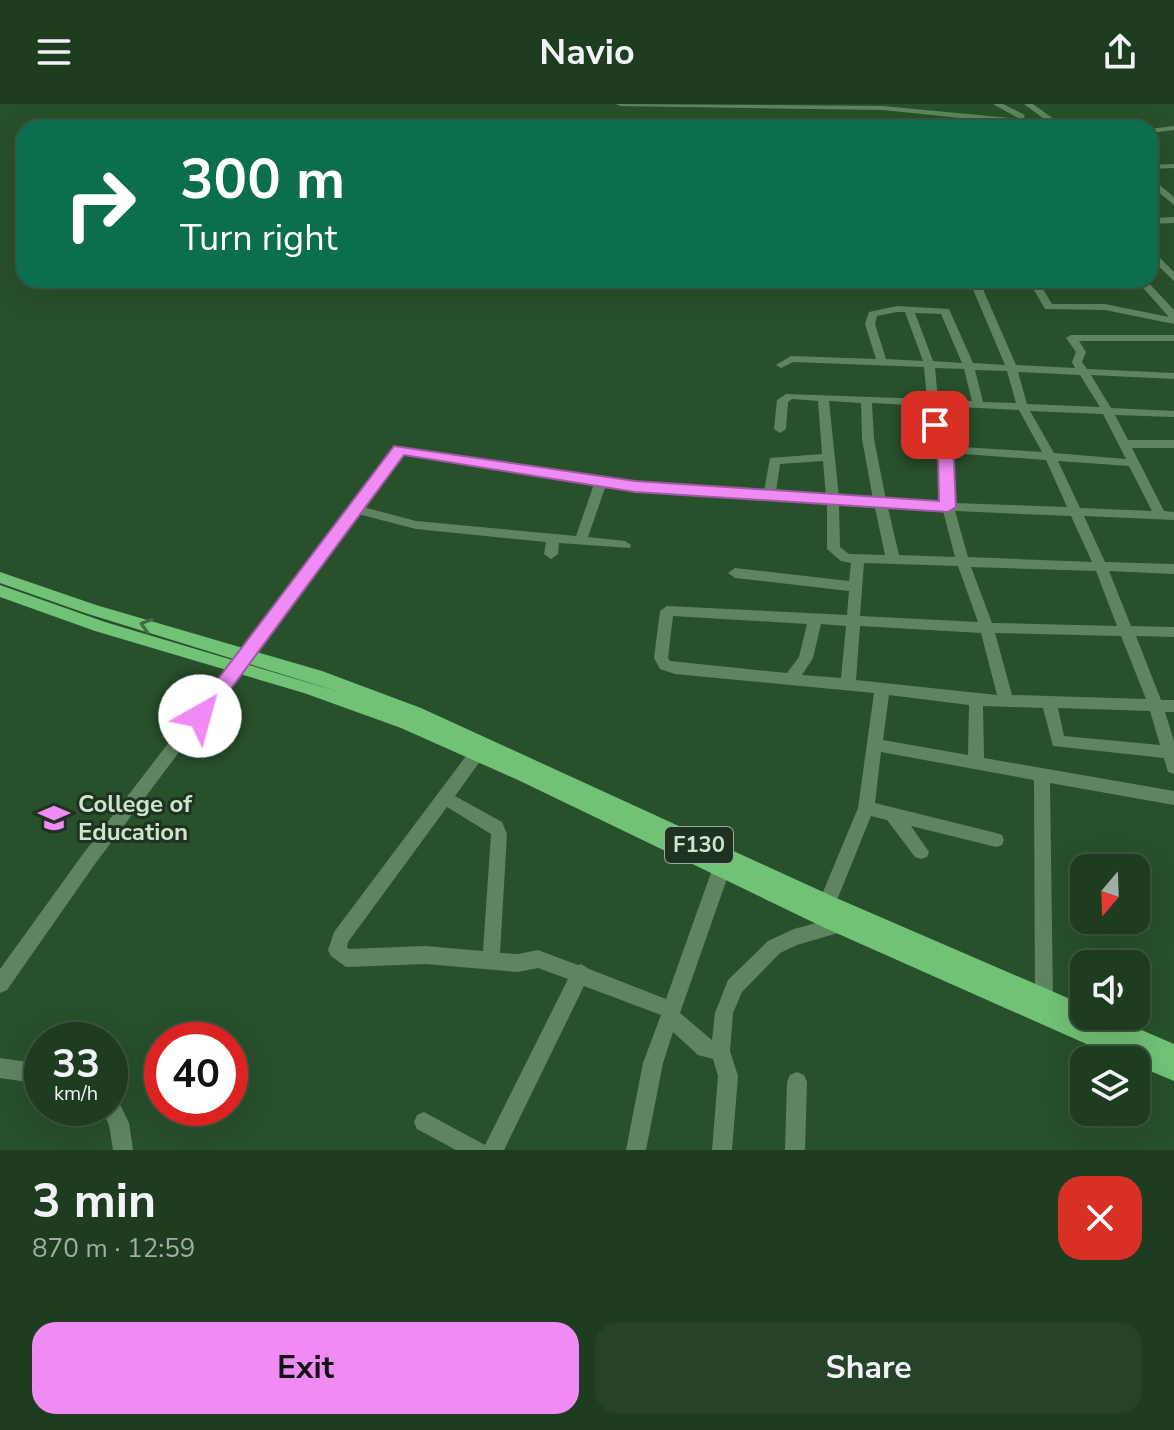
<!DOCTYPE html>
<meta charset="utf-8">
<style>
:root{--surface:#1e3c20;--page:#264329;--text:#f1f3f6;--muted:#a1ada5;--line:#3c563e;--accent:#f08bf5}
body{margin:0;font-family:"Nunito Sans",sans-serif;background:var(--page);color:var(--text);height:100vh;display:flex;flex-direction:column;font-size:30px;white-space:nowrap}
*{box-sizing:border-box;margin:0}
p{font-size:26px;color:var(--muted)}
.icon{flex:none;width:44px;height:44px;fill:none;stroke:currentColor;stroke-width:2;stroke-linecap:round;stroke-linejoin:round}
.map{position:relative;height:1046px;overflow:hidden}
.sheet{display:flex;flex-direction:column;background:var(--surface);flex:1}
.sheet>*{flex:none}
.guide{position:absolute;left:16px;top:16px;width:1142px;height:168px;border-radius:24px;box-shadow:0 8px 32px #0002,0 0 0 2px var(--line);background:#0b6e4f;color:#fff;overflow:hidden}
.needle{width:52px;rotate:199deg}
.fabs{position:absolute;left:1070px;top:750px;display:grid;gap:16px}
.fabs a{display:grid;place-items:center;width:80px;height:80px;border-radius:16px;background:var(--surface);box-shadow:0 8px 32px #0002,0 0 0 2px var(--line);font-size:40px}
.speed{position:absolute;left:24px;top:918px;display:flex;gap:16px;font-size:40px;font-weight:700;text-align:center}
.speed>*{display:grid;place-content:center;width:104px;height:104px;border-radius:50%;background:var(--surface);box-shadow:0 8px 32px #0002,0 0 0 2px var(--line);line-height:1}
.speed small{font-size:20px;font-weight:400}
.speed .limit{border:12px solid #d22;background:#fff;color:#111}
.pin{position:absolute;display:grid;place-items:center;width:68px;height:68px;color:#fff;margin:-34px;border-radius:16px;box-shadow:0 4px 12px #0006}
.me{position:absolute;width:88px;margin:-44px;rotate:38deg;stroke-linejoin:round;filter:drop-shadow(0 0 6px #0008)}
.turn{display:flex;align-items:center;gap:28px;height:168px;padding:0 32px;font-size:36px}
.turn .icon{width:104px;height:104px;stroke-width:2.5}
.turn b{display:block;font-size:56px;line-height:68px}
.round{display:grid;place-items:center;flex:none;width:84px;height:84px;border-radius:24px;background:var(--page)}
.overview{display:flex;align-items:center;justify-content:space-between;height:136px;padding:0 32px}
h1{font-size:48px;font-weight:700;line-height:60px}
.button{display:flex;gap:16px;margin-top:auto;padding:16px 32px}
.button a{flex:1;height:92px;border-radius:24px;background:var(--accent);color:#111;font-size:32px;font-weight:700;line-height:92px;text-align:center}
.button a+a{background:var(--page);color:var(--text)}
header{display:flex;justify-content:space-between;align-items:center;height:104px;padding:0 32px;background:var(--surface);font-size:36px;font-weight:700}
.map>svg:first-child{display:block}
</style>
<header><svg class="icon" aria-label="menu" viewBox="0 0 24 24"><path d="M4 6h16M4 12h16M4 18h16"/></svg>Navio<svg class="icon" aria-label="share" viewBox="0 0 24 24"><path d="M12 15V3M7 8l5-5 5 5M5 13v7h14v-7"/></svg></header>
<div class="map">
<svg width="1174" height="1046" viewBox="0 0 1174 1046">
<rect width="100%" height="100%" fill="#28502b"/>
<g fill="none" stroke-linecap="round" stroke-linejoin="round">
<g fill="#5f8560" fill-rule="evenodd">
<path d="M616,0L883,2L1020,15L993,0H1003L1025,11L1023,15L1048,18L1024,0H1033L1058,18L1095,24H1058L883,6L620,2Z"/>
<path d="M1174,22V26L1150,29V25Z"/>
<path d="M1174,60V64L1150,65V61Z"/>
<path d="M1150,73L1174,93V101L1150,81Z"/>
<path d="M1174,113V119L1150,120V114Z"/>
<path d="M1150,150H1156L1174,168V177L1150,154Z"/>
<path d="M969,176H979L1016,261L1075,264L1072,258L1076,248L1066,234L1071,231H1174V237H1079L1086,248L1082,258L1087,265L1174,269V275L1091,271L1111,304L1174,307V313L1115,311L1128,336H1174V344H1132L1164,407L1174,408V416L1084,412L1105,458L1174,460V470L1109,467L1131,522L1174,523V533L1136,532L1161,596H1174V608H1165L1174,637V670L1168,668L1164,654L1053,642L1043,604L983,602L984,654L1174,687V701L1050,679L1053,896L1051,903L1044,905L1037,903L1035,896L1034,676L881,648L875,699L996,729L1002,731L1004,736L1002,741L996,743L911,722L929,748L927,753L921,755L915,753L887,716L871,712L833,806L827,808L821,806L818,800L858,704L874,589L675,570L660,565L654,554L660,507L667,502L847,511L849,487L735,474L728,469L735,464L849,477L851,459L841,457L827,445V400L635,386L606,381L588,433L625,437L631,441L630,444L559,439L558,450L551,455L544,450L546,438L416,425L358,410L95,760L7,886L0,889V865L83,750L396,343L635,378L764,387L770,354L822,350L818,297L792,295L788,298L786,325L780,329L774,325L777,296L786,290L927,295L924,263L793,258L781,264L776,261L791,252L876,255L865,220L869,208L897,202L949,205L973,259L1005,261ZM897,208H905L923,257L886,255L875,220L877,212ZM915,209L941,210L962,259L933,257ZM935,264L964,265L972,297L938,296ZM975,266L1007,267L1016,299L983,298ZM1018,268L1080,271L1100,303L1027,300ZM829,297L861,299L862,335L873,395L839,393ZM872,299L927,302L929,321L940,357L942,398L886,396L874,335ZM939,302L1019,306L1042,348L947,342L941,321ZM1030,307L1103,310L1126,355L1054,349ZM950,349L1046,356L1067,403L954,399ZM403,350L594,380L576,432L416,417L363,403ZM823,357L826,392L776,388L780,360ZM1058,357L1129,362L1152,407L1080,404ZM839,401L875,404L885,451L849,450L840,443ZM888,404L943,407L955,453L899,451ZM955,407L1071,412L1092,458L968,453ZM864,459L958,462L978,518L860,512ZM971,463L1096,467L1117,522L992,519ZM673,512L807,520L799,553L787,569L670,557L668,554ZM821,520L846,522L841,574L802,571L813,554ZM860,522L981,529L997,591L856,576ZM995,529L1121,532L1146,595L1012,591ZM889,591L969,601L968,651L883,636ZM1058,604L1150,607L1160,641L1064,632Z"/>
<path d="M1024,176H1101L1096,179H1039L1052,200H1105L1169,213L1136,176H1146L1174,206V220L1105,206L1045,205L1030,179Z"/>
<path d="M478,643L484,644L486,649L455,692L502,718L507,730L500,849L518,850L538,846L578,861L581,860L589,865L666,895L712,766L715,761L721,758L727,761L730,766L680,909L712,936L715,909L728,876L768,837L794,825L842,812L848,814L851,820L848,826L797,841L780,849L742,888L733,909L730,947L738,972L732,1046H712L718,972L713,955L698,951L673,928L663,959L646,1046H626L643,959L661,911L584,882L504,1046H456L417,1025L414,1018L417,1011L424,1008L485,1041L568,875L538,864L518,868L425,860L346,863L331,852L328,846L334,828L472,644ZM447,703L491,730L483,847L425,842L349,845L347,843L348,838Z"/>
<path d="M0,954L42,960V980L0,974Z"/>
<path d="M797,968L804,971L807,978L805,1046H785L787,978L790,971Z"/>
<path d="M110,991L117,994L129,1019L133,1046H113L109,1021L101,1004H110Z"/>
</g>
<path fill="#71c277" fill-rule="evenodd" d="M0,468L96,501L322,567L421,604L834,793L1084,901V912H1109L1174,940V977L1136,961V956H1124L1109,950L825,824L518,676L401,624L304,589L95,527L0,493V481L105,518L343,589L85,509L0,479Z"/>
</g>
<defs><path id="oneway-chevron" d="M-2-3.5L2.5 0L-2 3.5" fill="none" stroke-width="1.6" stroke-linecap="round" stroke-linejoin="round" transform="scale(2)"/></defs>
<use stroke="#406b43" href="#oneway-chevron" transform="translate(146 521) rotate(-163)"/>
<path fill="#f08bf5" stroke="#9c5a9f" stroke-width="2" d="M935,316L943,321L954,357L956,403L948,408L635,388L404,351L207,617H193L190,612L394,342L635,377L939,397L938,357L928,321Z"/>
<defs>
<symbol id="university-bare" viewBox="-9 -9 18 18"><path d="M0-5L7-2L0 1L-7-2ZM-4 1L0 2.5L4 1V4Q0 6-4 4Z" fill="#f08bf5" stroke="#1f3120" stroke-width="2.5" paint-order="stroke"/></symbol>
</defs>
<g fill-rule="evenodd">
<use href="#university-bare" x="32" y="692" width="44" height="44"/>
</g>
<g text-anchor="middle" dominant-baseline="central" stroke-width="6" stroke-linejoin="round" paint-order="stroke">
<rect fill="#1f3120" stroke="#99ae9a" stroke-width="2" x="665" y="723" width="68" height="36" rx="6"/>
<g font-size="22" font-weight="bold" fill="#cde4ce">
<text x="699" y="741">F130</text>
</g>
<g font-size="24" font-weight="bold" fill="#cde4ce" stroke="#1f3120" text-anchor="start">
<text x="78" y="700">College of<tspan x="78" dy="28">Education</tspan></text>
</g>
</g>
</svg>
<div class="fabs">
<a><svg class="needle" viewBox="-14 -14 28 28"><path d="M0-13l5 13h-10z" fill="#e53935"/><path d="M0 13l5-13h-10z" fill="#a1ada5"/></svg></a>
<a><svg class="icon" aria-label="sound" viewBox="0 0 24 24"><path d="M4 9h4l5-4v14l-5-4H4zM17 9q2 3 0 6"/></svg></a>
<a><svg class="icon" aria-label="layers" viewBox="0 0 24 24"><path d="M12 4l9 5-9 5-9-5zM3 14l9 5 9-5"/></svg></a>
</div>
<div class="speed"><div>33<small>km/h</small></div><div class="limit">40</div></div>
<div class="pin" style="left:935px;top:321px;background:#d93025"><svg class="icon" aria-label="arrive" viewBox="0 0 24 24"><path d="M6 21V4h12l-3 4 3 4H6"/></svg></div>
<svg class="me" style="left:200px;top:612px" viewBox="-20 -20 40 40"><circle r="19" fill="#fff"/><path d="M0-13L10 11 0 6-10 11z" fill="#f08bf5"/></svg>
<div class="guide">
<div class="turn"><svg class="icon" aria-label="right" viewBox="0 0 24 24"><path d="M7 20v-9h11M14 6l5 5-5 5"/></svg><div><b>300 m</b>Turn right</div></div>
</div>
</div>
<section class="sheet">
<div class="overview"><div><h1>3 min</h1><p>870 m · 12:59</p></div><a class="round" style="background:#d93025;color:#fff"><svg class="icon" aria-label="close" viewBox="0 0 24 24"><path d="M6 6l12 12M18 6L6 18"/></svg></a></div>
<div class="button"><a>Exit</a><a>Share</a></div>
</section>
